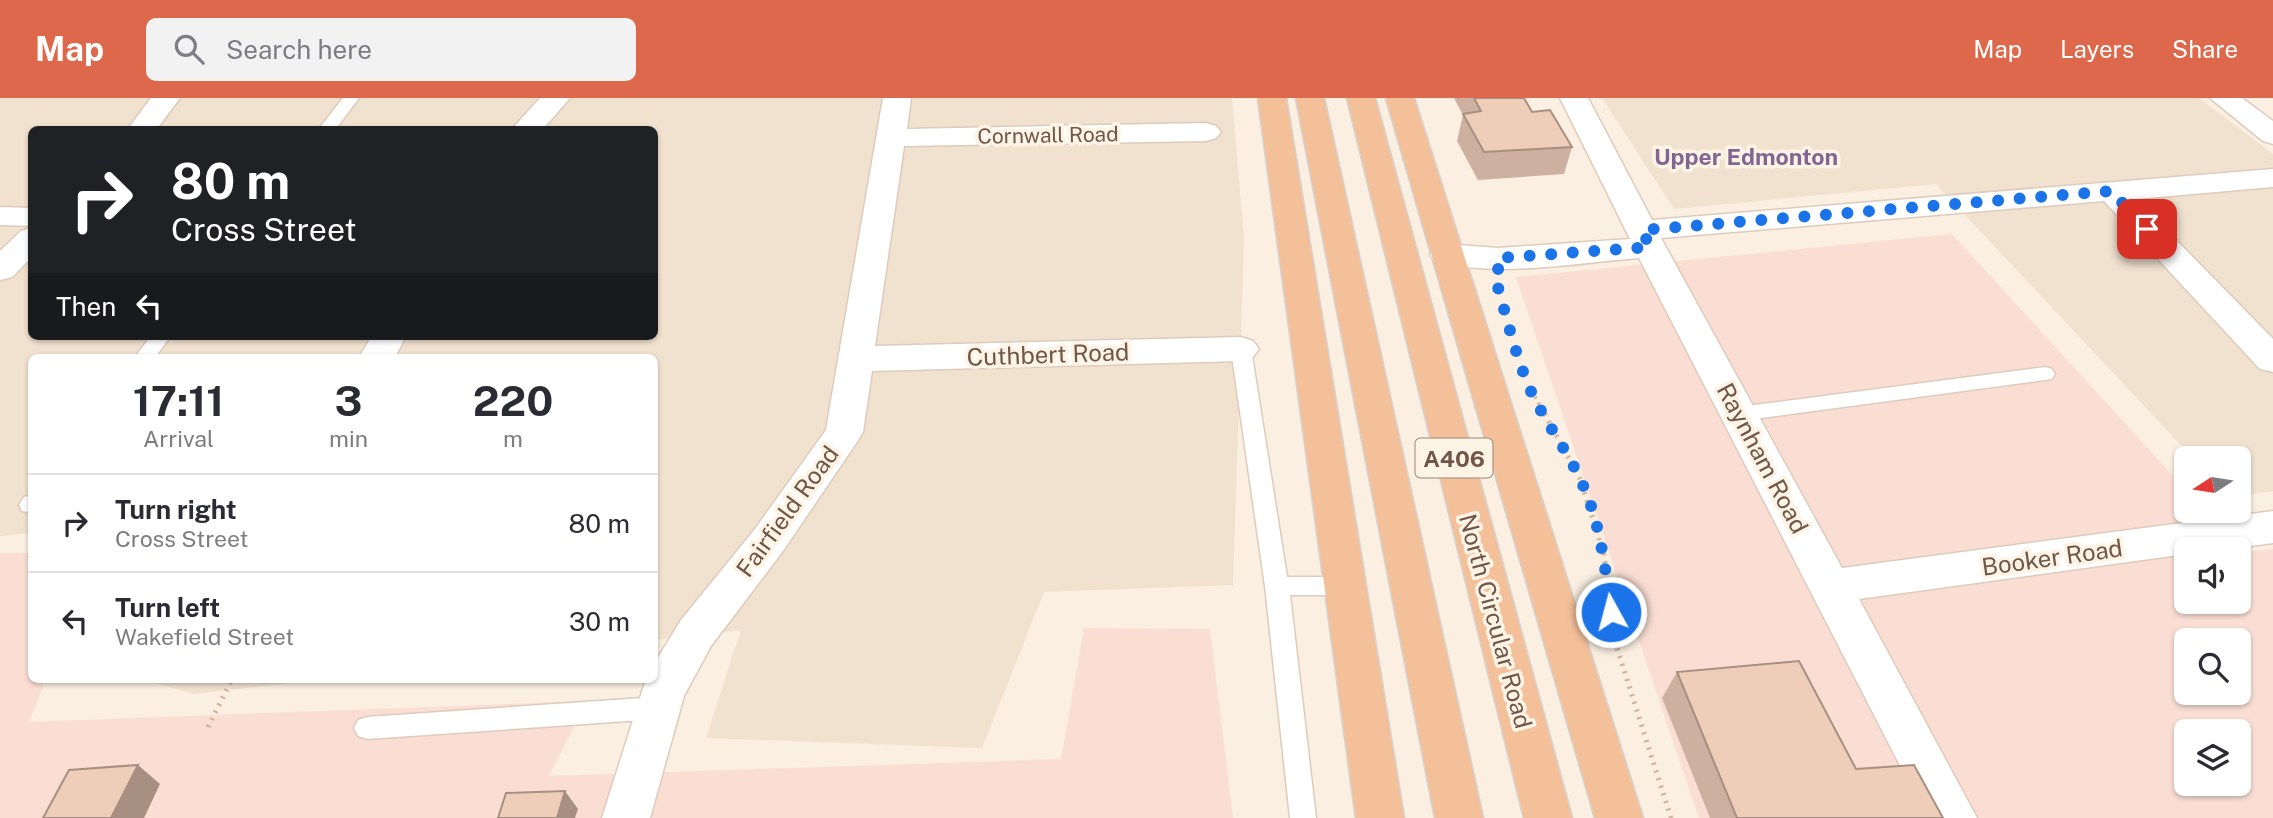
<!DOCTYPE html>
<style>
:root{--surface:#fff;--page:#f2f2f3;--text:#2b2b33;--muted:#7c7c81;--line:#e1e1e2;--accent:#de684b}
body{margin:0;font-family:"Public Sans",sans-serif;background:var(--page);color:var(--text);height:100vh;display:flex;flex-direction:column;font-size:26px;white-space:nowrap}
*{box-sizing:border-box;margin:0}
p{font-size:23px;color:var(--muted)}
.icon{flex:none;width:38px;height:38px;fill:none;stroke:currentColor;stroke-width:2;stroke-linecap:round;stroke-linejoin:round}
.map{position:relative;flex:1;overflow:hidden}
.sheet{position:absolute;left:28px;top:256px;width:630px;height:329px;display:flex;flex-direction:column;background:var(--surface);border-radius:10px;box-shadow:0 2px 5px #0004}
.sheet>*{flex:none}
.hud{position:absolute;left:28px;top:28px;width:630px;height:214px;border-radius:10px;box-shadow:0 2px 5px #0004;background:#202124;color:#fff;overflow:hidden}
.needle{width:46px;rotate:258deg}
.buttons{position:absolute;left:2174px;top:348px;display:grid;gap:14px}
.buttons a{display:grid;place-items:center;width:77px;height:77px;border-radius:10px;background:var(--surface);box-shadow:0 2px 5px #0004;font-size:35px}
.pin{position:absolute;display:grid;place-items:center;width:60px;height:60px;color:#fff;margin:-30px;border-radius:14px;box-shadow:0 4px 10px #0006}
.me{position:absolute;width:77px;margin:-38px;rotate:353deg;stroke-linejoin:round;filter:drop-shadow(0 0 5px #0008)}
.turn{display:flex;align-items:center;gap:24px;height:147px;padding:0 28px;font-size:32px}
.turn .icon{width:91px;height:91px;stroke-width:2.5}
.turn b{display:block;font-size:49px;line-height:60px}
.then{display:flex;align-items:center;height:66px;padding:0 28px;background:#0003;gap:14px;font-size:26px}
.eta{display:flex;justify-content:space-evenly;align-items:center;height:119px;text-align:center}
.eta b{font-size:42px;font-weight:700;line-height:49px}
ul{padding:0;list-style:none}
li{display:flex;align-items:center;gap:21px;height:98px;padding:0 28px;border-top:2px solid var(--line)}
li div{flex:1}
li b{display:block;font-size:26px}
li em{font-style:normal}
header{display:flex;align-items:center;gap:42px;box-sizing:border-box;height:98px;padding:0 35px;background:var(--accent);color:#fff}
header strong{font-size:33px}
nav{display:flex;gap:38px;margin-inline-start:auto;font-size:24px}
.search{width:490px;height:63px;background:var(--page);display:flex;align-items:center;gap:18px;box-sizing:border-box;padding:0 24px;border-radius:10px;color:var(--muted);font-size:26px}
.map>svg:first-child{display:block}
</style>
<header>
<strong>Map</strong>
<div class="search"><svg class="icon" aria-label="search" viewBox="0 0 24 24"><circle cx="10" cy="10" r="6"/><path d="M15 15l6 6"/></svg>Search here</div>
<nav><a>Map</a><a>Layers</a><a>Share</a></nav>
</header>
<div class="map">
<svg width="2273" height="720" viewBox="0 0 2273 720">
<rect width="100%" height="100%" fill="#faefe0"/>
<g fill="#f1e1cf" fill-rule="evenodd">
<path d="M0,0H1232L1244,141L1233,487L1044,494L982,650L706,640L741,532L655,542L654,259H32L31,435L0,438ZM32,32H654V238H32Z"/>
<path d="M1602,0H2199L2273,56V393L2238,398V360H2193L1936,86L1674,111Z"/>
<path d="M141,581H325L194,596Z"/>
</g>
<g fill="#faded4" fill-rule="evenodd">
<path d="M1952,136L2186,392V413H2205L2243,454L2273,451V720H1699L1516,179ZM2186,452H2238V504H2186ZM2186,542H2238V595H2186ZM2186,634H2238V686H2186Z"/>
<path d="M0,455H31L32,581H46L29,624L587,603L549,678L1061,661L1084,530L1210,531L1233,720H0Z"/>
</g>
<g fill="none" stroke-linecap="round" stroke-linejoin="round">
<defs>
<g id="service">
<path d="M343,0H359L335,32H318Z"/>
<path d="M151,238H171L155,259H135Z"/>
<path d="M1241,245L1251,251L1287,479H1346L1354,481L1358,488L1354,495L1346,497H1290L1316,720H1290L1265,488L1231,251Z"/>
<path d="M2045,269L2052,271L2055,276L2052,281L1739,323L1729,316L1739,309Z"/>
<path d="M32,397V415L22,413L19,407L24,399Z"/>
<path d="M657,599L666,602L669,610L666,618L657,621L367,641L358,638L354,630L358,622L367,619Z"/>
</g>
<g id="minor">
<path d="M151,0H180L156,32H127Z"/>
<path d="M540,0H570L542,32H511Z"/>
<path d="M883,0H911L907,31L1206,25L1216,28L1221,34L1216,40L1206,43L904,48L875,248L1241,239L1253,243L1259,251L1253,259L1241,263L872,273L863,334L857,344L783,453L711,548L684,598L650,720H602L646,581H654V566L681,522L755,431L826,332Z"/>
<path d="M1560,0H1588L1652,122L2273,71V89L2136,101L2273,241V274L2260,271L2104,103L1661,140L1842,470L2273,413V445L2222,452H2186V456L1859,501L1977,720H1927L1639,160C1574,165 1499,180 1434,163L1430,156L1434,149L1446,146L1498,150L1630,141Z"/>
<path d="M2210,0H2242L2273,23V46L2263,43Z"/>
<path d="M0,109L32,110V128L0,127Z"/>
<path d="M32,130V159L12,179L0,182V153L21,133Z"/>
<path d="M372,238H406L395,259H359Z"/>
</g>
<g id="trunk">
<path d="M1258,0H1286L1404,720H1356Z"/>
<path d="M1296,0H1324L1483,720H1435Z"/>
<path d="M1347,0H1375L1572,720H1524Z"/>
<path d="M1386,0H1414L1643,720H1595Z"/>
</g>
</defs>
<use href="#service" stroke="#decbbc" stroke-width="3"/>
<use href="#minor" stroke="#decbbc" stroke-width="3"/>
<use href="#trunk" stroke="#d7d0cc" stroke-width="3"/>
<path stroke="#d2b09d" stroke-width="3.5" stroke-dasharray="2 4.5" stroke-linecap="butt" d="M1535,299L1542,311"/>
<g stroke="#d2b09d" stroke-width="5" stroke-dasharray="2 6" stroke-linecap="butt">
<path d="M1541,309L1580,381L1592,418L1604,457L1617,550L1671,720"/>
<path d="M208,629L232,581"/>
</g>
<use href="#service" fill="#fff" fill-rule="evenodd"/>
<use href="#minor" fill="#fff" fill-rule="evenodd"/>
<use href="#trunk" fill="#f4c09a" fill-rule="evenodd"/>
</g>
<g fill="#cdb09f">
<path d="M1454,0H1524L1532,14L1572,49L1564,76L1478,82L1457,43L1463,17Z"/>
<path d="M1677,574L1943,720H1710L1662,600Z"/>
</g>
<g fill="#a79082">
<path d="M138,667L160,686L144,720H111Z"/>
<path d="M565,693L578,711L575,720H557Z"/>
</g>
<g fill="#eecdb9" stroke="#a79082" stroke-width="2">
<path d="M1474,0H1524L1532,14L1550,12L1572,49L1484,54L1463,16L1481,13Z"/>
<path d="M1799,563L1856,671L1914,667L1943,720H1737L1677,574Z"/>
<path d="M138,667L111,720H43L69,672Z"/>
<path d="M565,693L557,720H498L506,695Z"/>
</g>
<g fill="none" stroke-linecap="round" stroke-linejoin="round">
<path stroke="#1a73e8" stroke-width="12" stroke-dasharray="0 21.6" d="M1611,514C1605,469 1600,420 1579,379C1564,347 1540,317 1527,284C1513,249 1505,212 1494,176L1499,170L1498,160L1650,149L1642,132L2111,93L2147,131"/>
</g>
<g text-anchor="middle" dominant-baseline="central" stroke-width="7" stroke-linejoin="round" paint-order="stroke">
<g font-size="21" fill="#6f5649" stroke="#fef4e5">
<text transform="translate(1048 37) rotate(-1)">Cornwall Road</text>
</g>
<g font-size="23" font-weight="bold" fill="#826592" stroke="#fef4e5">
<text x="1746" y="58">Upper Edmonton</text>
</g>
<rect fill="#fef4e5" stroke="#9a8578" stroke-width="2" x="1415.5" y="340.5" width="77" height="39" rx="5"/>
<g font-size="23" font-weight="bold" fill="#6f5649">
<text x="1454" y="360">A406</text>
</g>
<g font-size="24" fill="#6f5649" stroke="#fef4e5">
<text transform="translate(1048 256) rotate(-2)">Cuthbert Road</text>
<text transform="translate(1763 360) rotate(62)">Raynham Road</text>
<text transform="translate(787 413) rotate(-54)">Fairfield Road</text>
<text transform="translate(2052 459) rotate(-8)">Booker Road</text>
<text transform="translate(1496 523) rotate(75)">North Circular Road</text>
</g>
</g>
</svg>
<div class="buttons">
<a><svg class="needle" viewBox="-14 -14 28 28"><path d="M0-13l5 13h-10z" fill="#e53935"/><path d="M0 13l5-13h-10z" fill="#7c7c81"/></svg></a>
<a><svg class="icon" aria-label="sound" viewBox="0 0 24 24"><path d="M4 9h4l5-4v14l-5-4H4zM17 9q2 3 0 6"/></svg></a>
<a><svg class="icon" aria-label="search" viewBox="0 0 24 24"><circle cx="10" cy="10" r="6"/><path d="M15 15l6 6"/></svg></a>
<a><svg class="icon" aria-label="layers" viewBox="0 0 24 24"><path d="M12 4l9 5-9 5-9-5zM3 14l9 5 9-5"/></svg></a>
</div>
<div class="pin" style="left:2147px;top:131px;background:#d93025"><svg class="icon" aria-label="arrive" viewBox="0 0 24 24"><path d="M6 21V4h12l-3 4 3 4H6"/></svg></div>
<svg class="me" style="left:1611px;top:514px" viewBox="-20 -20 40 40"><circle r="17" fill="#1a73e8" stroke="#fff" stroke-width="3"/><path d="M0-11L8 9 0 5-8 9z" fill="#fff"/></svg>
<div class="hud">
<div class="turn"><svg class="icon" aria-label="right" viewBox="0 0 24 24"><path d="M7 20v-9h11M14 6l5 5-5 5"/></svg><div><b>80 m</b>Cross Street</div></div>
<div class="then">Then<svg class="icon" aria-label="left" viewBox="0 0 24 24"><path d="M17 20v-9H6M10 6l-5 5 5 5"/></svg></div>
</div>
<section class="sheet">
<div class="eta">
<div><b>17:11</b><p>Arrival</p></div>
<div><b>3</b><p>min</p></div>
<div><b>220</b><p>m</p></div>
</div>
<ul>
<li><svg class="icon" aria-label="right" viewBox="0 0 24 24"><path d="M7 20v-9h11M14 6l5 5-5 5"/></svg><div><b>Turn right</b><p>Cross Street</p></div><em>80 m</em></li>
<li><svg class="icon" aria-label="left" viewBox="0 0 24 24"><path d="M17 20v-9H6M10 6l-5 5 5 5"/></svg><div><b>Turn left</b><p>Wakefield Street</p></div><em>30 m</em></li>
</ul>
</section>
</div>
